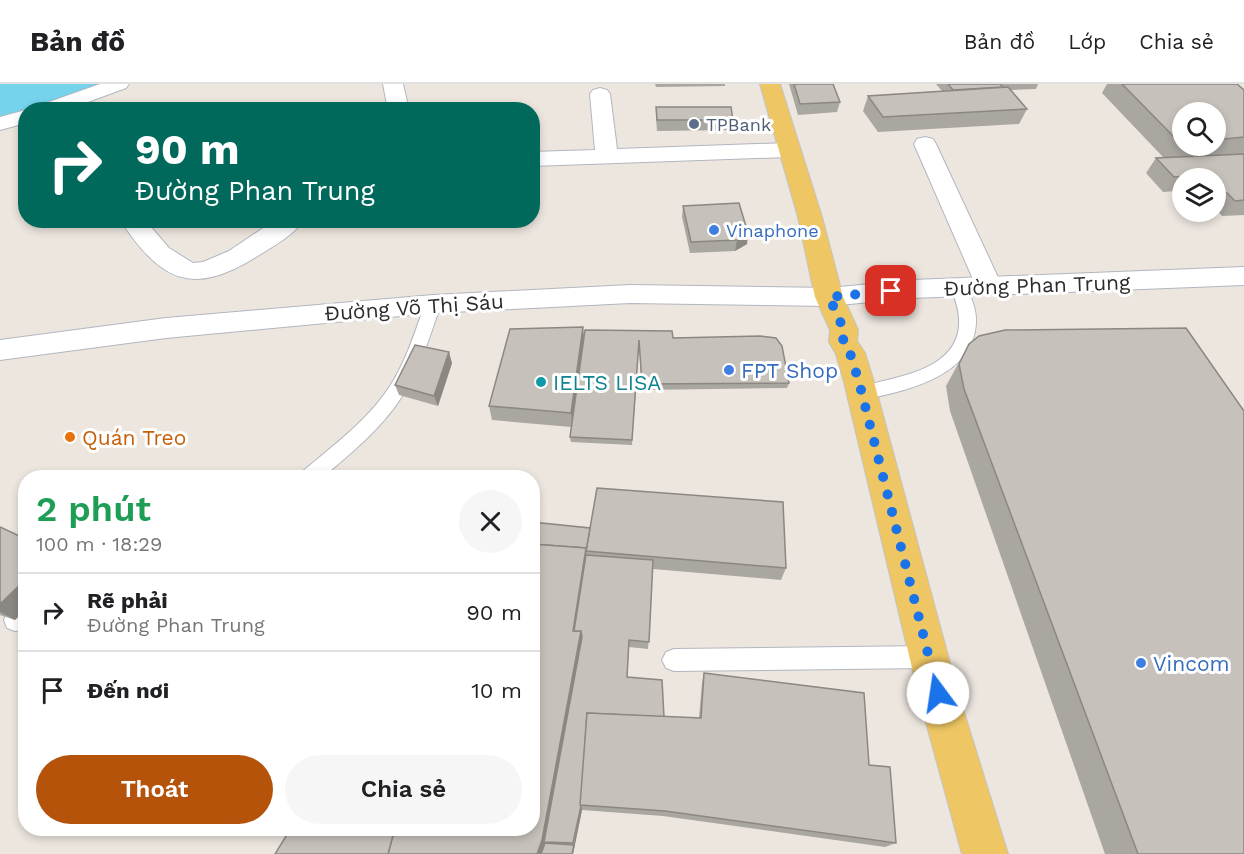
<!DOCTYPE html>
<html lang="vi">
<meta charset="utf-8">
<style>
:root{--surface:#fff;--page:#f6f6f6;--text:#202124;--muted:#757577;--line:#e0e0e0;--accent:#b45309}
body{margin:0;font-family:"Work Sans",sans-serif;background:var(--page);color:var(--text);height:100vh;display:flex;flex-direction:column;font-size:22px;white-space:nowrap}
*{box-sizing:border-box;margin:0}
p{font-size:20px;color:var(--muted)}
.icon{flex:none;width:33px;height:33px;fill:none;stroke:currentColor;stroke-width:2;stroke-linecap:round;stroke-linejoin:round}
.map{position:relative;flex:1;overflow:hidden}
.panel{position:absolute;left:18px;top:386px;width:522px;height:366px;display:flex;flex-direction:column;background:var(--surface);border-radius:24px;box-shadow:0 3px 9px #0003}
.panel>*{flex:none}
.banner{position:absolute;left:18px;top:18px;width:522px;height:126px;border-radius:24px;box-shadow:0 3px 9px #0003;background:#00695c;color:#fff;overflow:hidden}
.controls{position:absolute;left:1172px;top:18px;display:grid;gap:12px}
.controls a{display:grid;place-items:center;width:54px;height:54px;border-radius:50%;background:var(--surface);box-shadow:0 3px 9px #0003;font-size:30px}
.pin{position:absolute;display:grid;place-items:center;width:51px;height:51px;color:#fff;margin:-26px;border-radius:12px;box-shadow:0 3px 9px #0006}
.me{position:absolute;width:66px;margin:-33px;rotate:346deg;stroke-linejoin:round;filter:drop-shadow(0 0 4px #0008)}
.turn{display:flex;align-items:center;gap:21px;height:126px;padding:0 18px;font-size:27px}
.turn .icon{width:78px;height:78px;stroke-width:2.5}
.turn b{display:block;font-size:42px;line-height:51px}
.round{display:grid;place-items:center;flex:none;width:63px;height:63px;border-radius:32px;background:var(--page)}
.overview{display:flex;align-items:center;justify-content:space-between;height:102px;padding:0 18px}
h1{font-size:36px;font-weight:600;line-height:45px;color:#1e9e55}
.action{display:flex;gap:12px;margin-top:auto;padding:12px 18px}
.action a{flex:1;height:69px;border-radius:36px;background:var(--accent);color:#fff;font-size:24px;font-weight:600;line-height:69px;text-align:center}
.action a+a{background:var(--page);color:var(--text)}
ul{padding:0;list-style:none}
li{display:flex;align-items:center;gap:18px;height:78px;padding:0 18px;border-top:2px solid var(--line)}
li div{flex:1}
li b{display:block;font-size:22px}
li em{font-style:normal}
header{display:flex;align-items:center;gap:36px;box-sizing:border-box;height:84px;padding:0 30px;background:var(--surface);border-bottom:2px solid var(--line)}
header strong{font-size:28px}
nav{display:flex;gap:33px;margin-inline-start:auto;font-size:21px}
.map>svg:first-child{display:block}
</style>
<header>
<strong>Bản đồ</strong>
<nav><a>Bản đồ</a><a>Lớp</a><a>Chia sẻ</a></nav>
</header>
<div class="map">
<svg width="1244" height="770" viewBox="0 0 1244 770">
<rect width="100%" height="100%" fill="#ede6df"/>
<path fill="#75d4ec" d="M0,0H109L34,25L26,26L25,28L0,36Z"/>
<g fill="none" stroke-linecap="round" stroke-linejoin="round">
<defs>
<g id="lane">
<path d="M959,198L965,199L967,203C971,214 977,226 976,239C973,294 904,307 862,316L856,314L853,309L856,304C892,293 962,288 959,235C959,224 954,213 951,203L953,199Z"/>
<path d="M433,214L439,216L441,220C430,252 420,285 401,314C381,345 351,369 323,393H300L303,387C334,361 368,336 390,302C406,277 415,248 425,220L427,216Z"/>
<path d="M26,524V546L15,547L7,544L4,536L7,528Z"/>
<path d="M929,562L937,565L941,573L937,581L929,584L674,587L666,584L662,576L666,568L674,565Z"/>
</g>
<g id="street">
<path d="M100,0H129L126,4L66,26H35L38,22Z"/>
<path d="M383,0H403L409,26H388Z"/>
<path d="M600,4L607,6L610,10L617,65L788,59L796,61L799,66L796,71L788,73L532,82V68L595,66L590,10L593,6Z"/>
<path d="M26,26V39L0,46V33Z"/>
<path d="M925,53L933,55L936,60L1002,202L998,208L989,211L980,208L976,202L914,60L917,55Z"/>
<path d="M120,136H145L169,164L193,179L203,178L229,167L275,136H304C294,151 272,163 256,173C191,213 161,197 120,136Z"/>
</g>
<path id="secondary" d="M1244,183V201L912,214L829,222L630,219L433,229L166,254L0,276V256L166,234L433,211L630,201L829,204L912,196Z"/>
<path id="primary" d="M760,0H780L822,133L843,213L858,246L857,257L865,269L874,298L958,609L1008,770H962L918,609L844,298L836,270L829,258L830,246L815,213L798,133Z"/>
</defs>
<use href="#lane" stroke="#b2b6bf" stroke-width="2"/>
<use href="#street" stroke="#b2b6bf" stroke-width="2"/>
<use href="#secondary" stroke="#b2b6bf" stroke-width="2"/>
<use href="#primary" stroke="#c4c4c4" stroke-width="2"/>
<use href="#lane" fill="#fff" fill-rule="evenodd"/>
<use href="#street" fill="#fff" fill-rule="evenodd"/>
<use href="#secondary" fill="#fff" fill-rule="evenodd"/>
<use href="#primary" fill="#eec663" fill-rule="evenodd"/>
</g>
<g fill="#aaa6a0" fill-rule="evenodd">
<path d="M655,0H725V2L656,3Z"/>
<path d="M789,0H833L840,18L837,28L798,31Z"/>
<path d="M936,0H1038L1036,5L1011,6L1027,25L1019,40L878,48L863,27L868,12L942,7Z"/>
<path d="M1107,0H1237L1244,6V131L1222,132L1215,124V94H1182V114L1176,107L1163,108L1146,89L1156,74L1163,73L1102,9ZM1182,28H1215V62H1182Z"/>
<path d="M656,23L733,36L732,46L657,47L656,34Z"/>
<path d="M683,122L748,149L747,160L735,167L690,169L682,133Z"/>
<path d="M583,243L584,251L673,254L789,299L787,304L642,306L639,261L632,361L571,358L570,353L571,343L492,336L489,322Z"/>
<path d="M969,260L1244,770H1105L950,327L946,302Z"/>
<path d="M452,279L438,322L399,311L395,301Z"/>
<path d="M532,438L786,484L781,496L653,485L648,565L629,563L627,593L664,633L699,634L702,599L704,589L869,681L896,759L885,763L663,732L582,726L573,770L291,744H532Z"/>
<path d="M0,443L15,536L0,531Z"/>
</g>
<g fill="#8b8782">
<path d="M748,149L747,160L735,167L737,156Z"/>
<path d="M583,243L584,258L573,343L571,329Z"/>
<path d="M449,268L452,279L438,322L434,312Z"/>
<path d="M586,464L587,479L576,552L573,547Z"/>
<path d="M26,495V526L15,536L0,528V520Z"/>
<path d="M581,547L583,560L544,758L546,761L543,770H537Z"/>
<path d="M581,722L582,726L573,770H572Z"/>
</g>
<g fill="#c6c1ba" stroke="#8b8782" stroke-width="1.5">
<path d="M794,0H833L840,18L800,20Z"/>
<path d="M948,0H1000L1003,3L953,6Z"/>
<path d="M1122,0H1237L1244,6V53L1215,56V28H1182V59H1180Z"/>
<path d="M1008,3L1027,25L883,33L868,12Z"/>
<path d="M656,23H731L733,36H657Z"/>
<path d="M1244,70V116L1235,117L1227,109H1215V94H1189L1187,92L1174,93L1156,74Z"/>
<path d="M739,119L748,149L737,156L691,158L683,122Z"/>
<path d="M583,243L571,329L489,322L510,245Z"/>
<path d="M1186,244L1244,327V770H1138L964,305L959,280L969,260L979,252L1005,246Z"/>
<path d="M585,246L672,247L673,254L760,252L776,254L782,262L789,299L642,300L639,256L632,356L570,353Z"/>
<path d="M415,261L449,268L434,312L395,301Z"/>
<path d="M597,404L783,418L786,484L586,467Z"/>
<path d="M532,438L590,444L586,467V464L532,460Z"/>
<path d="M0,443L26,455V495L0,520Z"/>
<path d="M532,460L586,464L573,547H581L542,756L537,770H388L395,744H532Z"/>
<path d="M586,471L653,476L649,558L629,556L627,593L662,596L664,633L587,629L581,722L573,759L544,758L582,553L581,547H574Z"/>
<path d="M704,589L864,609L869,681L890,683L896,759L665,727L580,721L587,629L701,634Z"/>
<path d="M291,744H395L388,770H275Z"/>
<path d="M545,759L574,761L572,770H541Z"/>
</g>
<g fill="none" stroke-linecap="round" stroke-linejoin="round">
<path stroke="#1a73e8" stroke-width="10" stroke-dasharray="0 18" d="M891,207L829,213L844,246L843,258L850,269L859,298L938,609"/>
</g>
<circle fill="#5c6f8a" stroke="#fff" stroke-width="2" cx="694" cy="40" r="6"/>
<g fill="#3f7fe0" stroke="#fff" stroke-width="2">
<circle cx="714" cy="146" r="6"/>
<circle cx="729" cy="286" r="6"/>
<circle cx="1141" cy="579" r="6"/>
</g>
<circle fill="#0f9aa8" stroke="#fff" stroke-width="2" cx="541" cy="298" r="6"/>
<circle fill="#e8710a" stroke="#fff" stroke-width="2" cx="70" cy="353" r="6"/>
<g text-anchor="middle" dominant-baseline="central" stroke-width="6" stroke-linejoin="round" paint-order="stroke">
<g font-size="18" fill="#4e5e75" stroke="#fff" text-anchor="start">
<text x="706" y="40">TPBank</text>
</g>
<g font-size="18" fill="#366cbe" stroke="#fff" text-anchor="start">
<text x="726" y="146">Vinaphone</text>
</g>
<g font-size="21" fill="#2c2c2c" stroke="#fff">
<text transform="translate(1037 201) rotate(-2)">Đường Phan Trung</text>
<text transform="translate(414 223) rotate(-4)">Đường Võ Thị Sáu</text>
</g>
<g font-size="21" fill="#366cbe" stroke="#fff" text-anchor="start">
<text x="741" y="286">FPT Shop</text>
<text x="1153" y="579">Vincom</text>
</g>
<g font-size="21" fill="#0d838f" stroke="#fff" text-anchor="start">
<text x="553" y="298">IELTS LISA</text>
</g>
<g font-size="21" fill="#c56008" stroke="#fff" text-anchor="start">
<text x="82" y="353">Quán Treo</text>
</g>
</g>
</svg>
<div class="controls">
<a><svg class="icon" aria-label="search" viewBox="0 0 24 24"><circle cx="10" cy="10" r="6"/><path d="M15 15l6 6"/></svg></a>
<a><svg class="icon" aria-label="layers" viewBox="0 0 24 24"><path d="M12 4l9 5-9 5-9-5zM3 14l9 5 9-5"/></svg></a>
</div>
<div class="pin" style="left:891px;top:207px;background:#d93025"><svg class="icon" aria-label="arrive" viewBox="0 0 24 24"><path d="M6 21V4h12l-3 4 3 4H6"/></svg></div>
<svg class="me" style="left:938px;top:609px" viewBox="-20 -20 40 40"><circle r="19" fill="#fff"/><path d="M0-13L10 11 0 6-10 11z" fill="#1a73e8"/></svg>
<div class="banner">
<div class="turn"><svg class="icon" aria-label="right" viewBox="0 0 24 24"><path d="M7 20v-9h11M14 6l5 5-5 5"/></svg><div><b>90 m</b>Đường Phan Trung</div></div>
</div>
<section class="panel">
<div class="overview"><div><h1>2 phút</h1><p>100 m · 18:29</p></div><a class="round"><svg class="icon" aria-label="close" viewBox="0 0 24 24"><path d="M6 6l12 12M18 6L6 18"/></svg></a></div>
<ul>
<li><svg class="icon" aria-label="right" viewBox="0 0 24 24"><path d="M7 20v-9h11M14 6l5 5-5 5"/></svg><div><b>Rẽ phải</b><p>Đường Phan Trung</p></div><em>90 m</em></li>
<li><svg class="icon" aria-label="arrive" viewBox="0 0 24 24"><path d="M6 21V4h12l-3 4 3 4H6"/></svg><div><b>Đến nơi</b></div><em>10 m</em></li>
</ul>
<div class="action"><a>Thoát</a><a>Chia sẻ</a></div>
</section>
</div>
